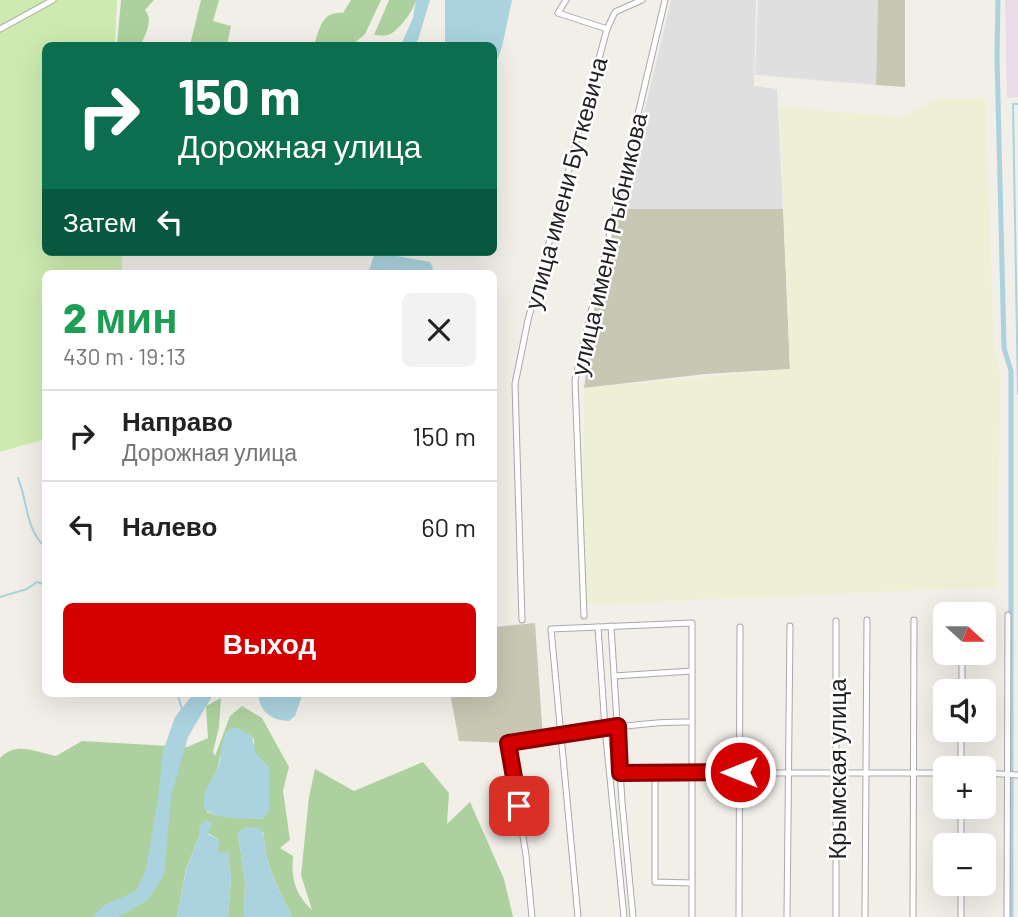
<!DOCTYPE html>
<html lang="ru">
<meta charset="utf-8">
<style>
:root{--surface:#fff;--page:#f2f2f2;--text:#222;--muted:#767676;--line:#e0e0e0;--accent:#d40000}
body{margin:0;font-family:Barlow,sans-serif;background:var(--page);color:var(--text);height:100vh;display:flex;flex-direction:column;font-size:26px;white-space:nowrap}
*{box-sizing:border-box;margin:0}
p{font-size:23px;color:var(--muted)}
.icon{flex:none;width:38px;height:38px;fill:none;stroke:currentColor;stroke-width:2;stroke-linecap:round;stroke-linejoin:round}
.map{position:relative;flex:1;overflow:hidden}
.panel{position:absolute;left:42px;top:270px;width:455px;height:427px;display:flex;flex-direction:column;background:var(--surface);border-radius:10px;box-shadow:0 7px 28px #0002}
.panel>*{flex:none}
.hud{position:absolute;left:42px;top:42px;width:455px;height:214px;border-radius:10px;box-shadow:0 7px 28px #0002;background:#0b6e4f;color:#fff;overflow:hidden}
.needle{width:46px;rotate:111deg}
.buttons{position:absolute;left:933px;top:602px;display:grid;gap:14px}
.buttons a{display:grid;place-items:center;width:63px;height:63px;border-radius:10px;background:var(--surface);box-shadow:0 7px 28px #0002;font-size:35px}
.pin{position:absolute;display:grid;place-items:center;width:60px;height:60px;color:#fff;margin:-30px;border-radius:14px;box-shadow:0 4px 10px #0006}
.me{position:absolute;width:77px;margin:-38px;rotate:270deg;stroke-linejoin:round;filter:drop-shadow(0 0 5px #0008)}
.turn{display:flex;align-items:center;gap:24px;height:147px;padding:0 21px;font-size:32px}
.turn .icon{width:91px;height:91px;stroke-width:2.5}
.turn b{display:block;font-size:49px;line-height:60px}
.then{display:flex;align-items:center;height:66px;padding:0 21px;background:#0003;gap:14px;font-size:26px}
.round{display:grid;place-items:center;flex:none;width:74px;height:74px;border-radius:10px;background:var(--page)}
.headline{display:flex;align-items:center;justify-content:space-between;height:119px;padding:0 21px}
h1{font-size:42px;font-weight:800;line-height:52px;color:#1e9e55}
.primary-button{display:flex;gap:14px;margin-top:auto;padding:14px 21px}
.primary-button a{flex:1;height:80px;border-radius:10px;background:var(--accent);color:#fff;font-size:28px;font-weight:800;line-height:80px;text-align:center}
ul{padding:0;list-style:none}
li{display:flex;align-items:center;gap:21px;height:91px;padding:0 21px;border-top:2px solid var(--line)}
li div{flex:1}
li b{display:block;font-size:26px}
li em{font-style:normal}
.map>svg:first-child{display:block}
</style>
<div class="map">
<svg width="1018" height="917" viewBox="0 0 1018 917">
<rect width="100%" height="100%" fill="#f2efe9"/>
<g fill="#e0dfdf">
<path d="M671,0H756L754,86L777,89L783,209H621Z"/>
<path d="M758,0H878L876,85L755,75Z"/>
</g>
<path fill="#ebdbe8" d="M1005,0H1018V97L1007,98Z"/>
<g fill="#c7c7b4">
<path d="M878,0H905V87L876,85Z"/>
<path d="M621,209H783L790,369L705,374L584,388L600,274Z"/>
<path d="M535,623L543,739L508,743L459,741L450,693H494V627Z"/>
</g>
<path fill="#eef0d5" d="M985,97L994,344L1001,378L996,587L583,605L584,388L790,369L779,106L903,118L934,100Z"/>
<path fill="#cdebb0" d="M0,0H117L115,45L46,46V252H122V273H46L45,439L0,452Z"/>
<g fill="#add19e" fill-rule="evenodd">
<path d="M121,0H154L145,10C154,21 145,34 141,45H117Z"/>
<path d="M201,0H219L213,21L231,26L227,45H190Z"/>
<path d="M351,0H381L365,34L352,45H314C320,28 322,11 343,13Z"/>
<path d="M389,0H416C414,10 400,28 392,33C386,37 380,35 374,35Z"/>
<path d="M221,698L219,727L213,752L215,756L230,716L242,706L262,718L289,767L283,791L290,840L280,848L293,856C291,879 295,894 312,910L301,875L309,797L315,769L354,791L423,762L449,793L447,824L470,802L504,879L513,917H292C279,891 263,861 264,832L238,833L245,882L244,917H228L231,877L228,853H219L217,851L219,840L199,827V837L186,869L177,917H0V758C17,741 35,752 56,756L82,741L187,747L208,738L206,706ZM238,728L254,739V752L269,768V810L262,819L215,815L207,812L226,733L231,729Z"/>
</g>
<g fill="#aad3df">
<path d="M416,0H430L418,40L414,45H401L413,18Z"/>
<path d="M445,0H512L502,47L494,69V46L445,45Z"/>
<path d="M380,253L430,262L433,268L431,273H368L374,255Z"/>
<path d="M194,693H214L188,737L171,797L164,876L148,900L118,917H93L104,905L136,891L146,869L158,798L163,751L175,717Z"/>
<path d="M258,693H303L295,716L289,721C270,720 260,712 258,693Z"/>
<path d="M231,728H238L252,736L255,752L269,768V810L262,819C246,818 213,821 204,807C202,790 213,779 219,765C223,752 219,738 231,728Z"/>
<path d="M206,820L212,823L208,834L219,840L218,851L220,853L228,852L231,877L228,917H177L186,870L199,837V827Z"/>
<path d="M256,827L264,833C263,861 279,891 292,917H244L245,882L238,833L243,828Z"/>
</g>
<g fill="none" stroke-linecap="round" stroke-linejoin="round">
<g stroke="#aad3df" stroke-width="2">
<path d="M1018,104H1013L1018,394"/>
<path d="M18,478C28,502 25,529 46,548"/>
<path d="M0,597L27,589L37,582L46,585"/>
<path d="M177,693L182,709"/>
</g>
<path stroke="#aad3df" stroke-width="5" d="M998,0L997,57L1004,348L1011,371V917"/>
<defs>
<g id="minor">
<path d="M566,0L558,13L607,29"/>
<path d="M0,29L53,0"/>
<path d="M584,616L575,380L665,0"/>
<path d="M522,620L515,384L528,320L607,29L615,12L642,0"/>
<path d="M836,621V917"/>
<path d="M611,626L622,802L633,917"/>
<path d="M598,627L605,728L624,917"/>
<path d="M614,676L692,671"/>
<path d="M962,691V653"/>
<path d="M961,768V730"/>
<path d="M655,772V882L692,883"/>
<path d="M620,773H945"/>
<path d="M984,773L1018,775"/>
<path d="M961,807V845"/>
<path d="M961,884V917"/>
<path d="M532,917L526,855L508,743C570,736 630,721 692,722"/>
<path d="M578,917L551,629L692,623V917"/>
<path d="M739,917L740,627"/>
<path d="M787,917L790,626"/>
<path d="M865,917L867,620"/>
<path d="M913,917L914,620"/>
<path d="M1007,917L1008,615"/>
</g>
</defs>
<use href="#minor" stroke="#a9a9a9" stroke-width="7"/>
<use href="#minor" stroke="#fff" stroke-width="5"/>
</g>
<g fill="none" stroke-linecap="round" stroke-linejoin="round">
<defs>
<path id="route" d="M519,806L508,743L618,726L620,773L740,772"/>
</defs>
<use href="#route" stroke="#8a0000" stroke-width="18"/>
<use href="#route" stroke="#d40000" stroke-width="12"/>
</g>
<g text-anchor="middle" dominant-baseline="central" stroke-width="5" stroke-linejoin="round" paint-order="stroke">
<g font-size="24" fill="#222" stroke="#fff">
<text transform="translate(565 183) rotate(-75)">улица имени Буткевича</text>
<text transform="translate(608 244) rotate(-77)">улица имени Рыбникова</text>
<text transform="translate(836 769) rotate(-90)">Крымская улица</text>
</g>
</g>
</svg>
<div class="buttons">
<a><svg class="needle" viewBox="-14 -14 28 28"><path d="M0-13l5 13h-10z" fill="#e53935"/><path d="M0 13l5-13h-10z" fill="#767676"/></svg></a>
<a><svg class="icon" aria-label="sound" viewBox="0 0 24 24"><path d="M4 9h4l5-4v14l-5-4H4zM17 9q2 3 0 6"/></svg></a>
<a>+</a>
<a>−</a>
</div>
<div class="pin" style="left:519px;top:806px;background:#d93025"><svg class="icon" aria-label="arrive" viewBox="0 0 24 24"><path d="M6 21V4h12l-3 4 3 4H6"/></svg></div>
<svg class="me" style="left:740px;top:772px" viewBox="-20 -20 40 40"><circle r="17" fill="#d40000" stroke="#fff" stroke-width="3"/><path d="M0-11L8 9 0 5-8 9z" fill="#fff"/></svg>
<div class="hud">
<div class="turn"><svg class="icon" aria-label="right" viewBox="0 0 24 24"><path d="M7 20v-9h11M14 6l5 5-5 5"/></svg><div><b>150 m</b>Дорожная улица</div></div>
<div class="then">Затем<svg class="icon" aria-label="left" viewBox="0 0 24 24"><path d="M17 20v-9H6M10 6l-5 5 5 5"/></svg></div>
</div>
<section class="panel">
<div class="headline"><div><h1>2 мин</h1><p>430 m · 19:13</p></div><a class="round"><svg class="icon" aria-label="close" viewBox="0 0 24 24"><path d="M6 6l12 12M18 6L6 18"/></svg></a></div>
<ul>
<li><svg class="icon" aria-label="right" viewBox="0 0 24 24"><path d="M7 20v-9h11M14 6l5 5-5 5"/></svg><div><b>Направо</b><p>Дорожная улица</p></div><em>150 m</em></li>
<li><svg class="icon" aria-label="left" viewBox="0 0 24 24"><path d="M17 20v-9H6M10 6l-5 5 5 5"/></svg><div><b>Налево</b></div><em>60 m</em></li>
</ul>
<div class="primary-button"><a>Выход</a></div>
</section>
</div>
